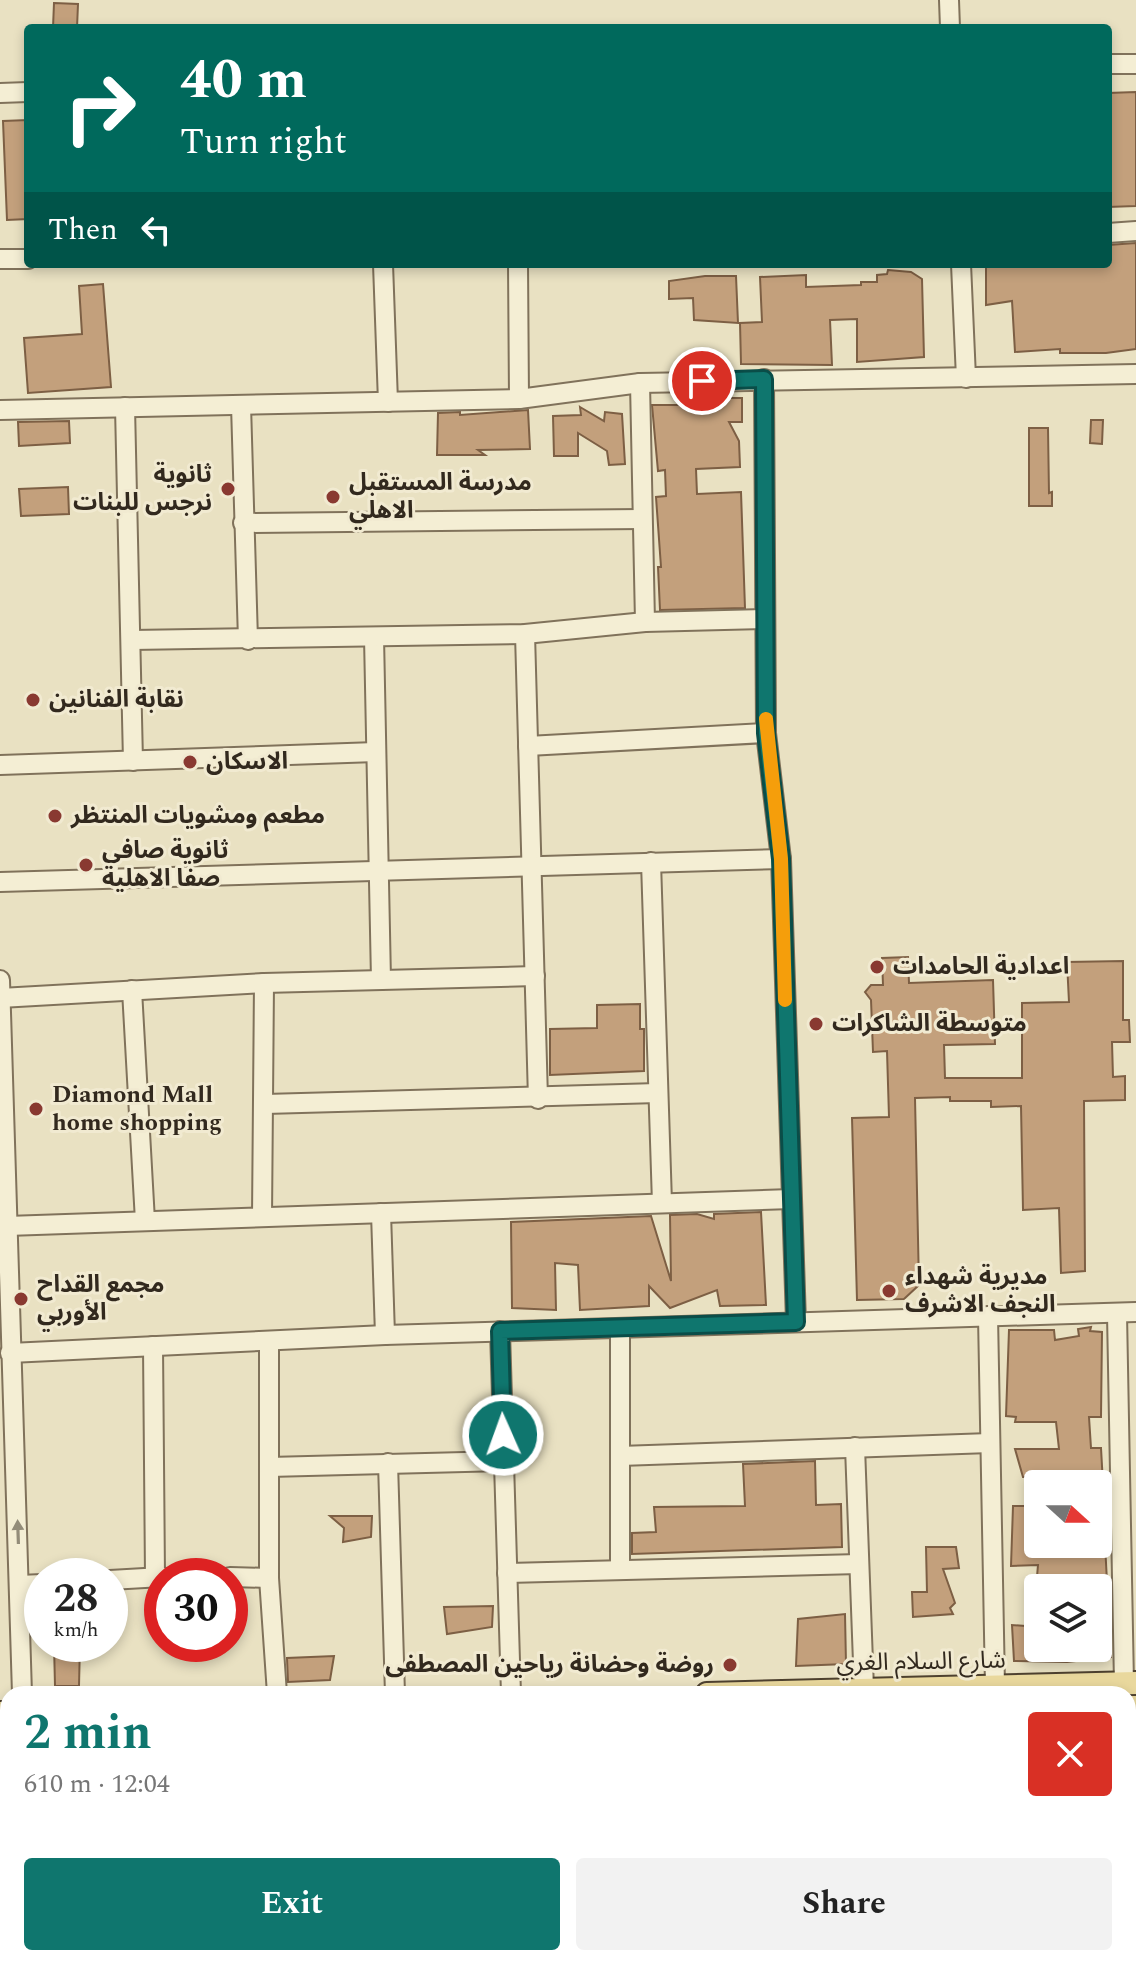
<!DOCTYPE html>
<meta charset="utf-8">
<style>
:root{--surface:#fff;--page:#f2f2f2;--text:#222;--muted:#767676;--accent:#0f766e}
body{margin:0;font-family:Spectral,"Noto Sans Arabic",serif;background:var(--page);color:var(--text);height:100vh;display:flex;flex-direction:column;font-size:30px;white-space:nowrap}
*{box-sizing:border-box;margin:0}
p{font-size:26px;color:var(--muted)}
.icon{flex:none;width:44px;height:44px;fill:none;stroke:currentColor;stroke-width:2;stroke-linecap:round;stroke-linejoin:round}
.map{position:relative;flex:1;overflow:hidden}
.side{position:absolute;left:0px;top:1686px;width:1136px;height:280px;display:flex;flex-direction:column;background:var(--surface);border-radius:24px 24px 0 0;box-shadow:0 4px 12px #0003}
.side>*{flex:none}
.hud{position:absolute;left:24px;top:24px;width:1088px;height:244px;border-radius:8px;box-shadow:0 4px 12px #0003;background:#00695c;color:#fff;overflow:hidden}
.needle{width:52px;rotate:111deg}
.fabs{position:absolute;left:1024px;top:1470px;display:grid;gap:16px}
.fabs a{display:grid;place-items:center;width:88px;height:88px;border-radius:8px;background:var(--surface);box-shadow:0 4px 12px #0003;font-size:40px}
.speed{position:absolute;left:24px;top:1558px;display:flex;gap:16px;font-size:40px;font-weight:700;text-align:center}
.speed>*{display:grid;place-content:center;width:104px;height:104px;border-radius:50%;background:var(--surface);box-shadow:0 4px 12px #0003;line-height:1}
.speed small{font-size:20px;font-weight:400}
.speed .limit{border:12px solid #d22;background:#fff;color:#111}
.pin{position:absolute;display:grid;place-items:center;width:68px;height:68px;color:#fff;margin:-34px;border:4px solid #fff;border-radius:50%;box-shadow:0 2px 8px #0007}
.me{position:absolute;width:88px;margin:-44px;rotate:358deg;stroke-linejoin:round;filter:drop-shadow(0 0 6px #0008)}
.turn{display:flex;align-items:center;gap:28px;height:168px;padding:0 24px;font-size:36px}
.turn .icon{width:104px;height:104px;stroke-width:2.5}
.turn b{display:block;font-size:56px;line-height:68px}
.then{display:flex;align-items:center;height:76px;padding:0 24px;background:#0003;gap:16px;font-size:30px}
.round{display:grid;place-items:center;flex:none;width:84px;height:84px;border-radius:8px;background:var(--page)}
.summary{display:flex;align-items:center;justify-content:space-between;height:136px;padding:0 24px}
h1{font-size:48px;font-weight:700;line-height:60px;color:var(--accent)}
.button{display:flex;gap:16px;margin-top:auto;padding:16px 24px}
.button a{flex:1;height:92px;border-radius:8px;background:var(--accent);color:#fff;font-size:32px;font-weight:700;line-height:92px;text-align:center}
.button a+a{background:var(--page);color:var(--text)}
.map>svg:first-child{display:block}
</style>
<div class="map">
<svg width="1136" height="1966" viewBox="0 0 1136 1966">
<rect width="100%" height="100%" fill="#e9e1c2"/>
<g fill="#c3a07c" stroke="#7d5f44" stroke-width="2">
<path d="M54,3L78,4L77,28H53Z"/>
<path d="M1136,92V206L1108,207V93Z"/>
<path d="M28,120V219L7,220L3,121Z"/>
<path d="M1136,243V349L1106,353H1060V349L1015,352L1012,301L986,305V264H1108V245Z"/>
<path d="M888,270L911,272L922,279L924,357L857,362V319L830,320L832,365L741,364L740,323L762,322L760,277L806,275V287L861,285V282H877V275L887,274Z"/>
<path d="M705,276H736L738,323L694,320L693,298L669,299V281Z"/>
<path d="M103,284L111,387L28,393L24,338L82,334L79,286Z"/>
<path d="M718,398H742V422H729L739,441L740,467L696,469L697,494L741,492L745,608L660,610L658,567H661L656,497L666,496L665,470L658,471L652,405H698L718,403Z"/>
<path d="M580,407L604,421L605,412L622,414L625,464L609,465L607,451L578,433V456H554L553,416L581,415Z"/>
<path d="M528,410L530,449L478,450L485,455H437L438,413L460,412V415Z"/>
<path d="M1091,420H1103L1102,444L1090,443Z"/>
<path d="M69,421L70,443L19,446L18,422Z"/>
<path d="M1029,428H1048L1049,493L1052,492V506H1029Z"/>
<path d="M68,487L69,514L21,516L19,489Z"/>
<path d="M908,957L909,983L993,980L995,1044L944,1045L945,1078H1022V1003L1069,1002L1067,962L1123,961V1020H1129L1130,1042H1112L1113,1077L1125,1076V1100L1084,1101L1085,1271L1061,1273L1059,1208L1023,1210L1021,1106L991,1107V1101H950V1097L915,1098L919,1285L904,1299L857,1300L852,1118L889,1117L887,1051L873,1052L871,1000L865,992L871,985H883L882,958Z"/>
<path d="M640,1004V1029H644V1071L550,1075V1029L597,1028V1005Z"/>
<path d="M761,1212L766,1305L720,1306L717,1290L670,1308L649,1286V1306L580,1310L578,1265L555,1263L556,1310L512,1308L511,1222L651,1216L671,1281L670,1215L697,1214L714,1219V1214Z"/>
<path d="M1091,1327L1090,1331L1102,1332L1101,1417H1089L1091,1448H1101L1103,1484H1060V1477H1023L1015,1449H1059L1056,1422H1015L1016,1417L1006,1416L1009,1330H1054L1055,1340L1079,1336L1078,1329Z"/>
<path d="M815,1461L816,1505L841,1504L842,1547L632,1554V1533L656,1532L654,1507L745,1506L743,1464Z"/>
<path d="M1013,1506H1038V1544H1105L1111,1657L1067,1662L1014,1661L1012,1625L1038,1627V1648H1098V1588H1036L1038,1565L1011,1566Z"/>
<path d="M330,1516H372L371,1537L343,1542L344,1528Z"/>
<path d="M926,1547H956L959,1568L943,1569L955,1603L950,1608L953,1614L913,1617L912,1592H927Z"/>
<path d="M493,1606L492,1627L447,1634L444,1607Z"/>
<path d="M845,1614L846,1664L796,1666L798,1619Z"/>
<path d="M54,1644H80L79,1686H55Z"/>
<path d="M334,1656L330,1680L288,1682L287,1658Z"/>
</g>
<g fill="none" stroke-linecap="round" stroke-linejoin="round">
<defs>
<g id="minor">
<path d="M949,0L950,28"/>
<path d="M1108,64H1136"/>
<path d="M0,93L28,92"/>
<path d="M1108,233L1136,231"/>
<path d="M0,259H28"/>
<path d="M383,264L388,402"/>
<path d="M518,264L519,399"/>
<path d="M961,264L966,378"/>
<path d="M764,379L766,733L781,859L796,1322"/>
<path d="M640,383L645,622"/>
<path d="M241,405L248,640"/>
<path d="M125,407L133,761"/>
<path d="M0,410L519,399L640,383L1136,374"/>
<path d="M243,523L642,519"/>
<path d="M525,634L538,1099"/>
<path d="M374,637L381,980"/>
<path d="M132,640L525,634L645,622L765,619"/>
<path d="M528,746L766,733"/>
<path d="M0,765L376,752"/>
<path d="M651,862L662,1203"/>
<path d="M0,882L781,859"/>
<path d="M0,980L22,1694"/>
<path d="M132,990L145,1221"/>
<path d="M0,998L264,983L535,976"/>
<path d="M265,1104L658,1093"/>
<path d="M381,1213L385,1335"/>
<path d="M262,1217L264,983"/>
<path d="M7,1226L791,1199"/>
<path d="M1117,1314L1124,1684"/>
<path d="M988,1316L995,1686"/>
<path d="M500,1331L511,1694"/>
<path d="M269,1341V1578L277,1694"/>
<path d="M153,1346L155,1577"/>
<path d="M10,1353L385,1335L1136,1312"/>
<path d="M855,1447L864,1689"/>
<path d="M620,1456L990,1443"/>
<path d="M388,1463L395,1694"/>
<path d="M269,1467L504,1461"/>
<path d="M620,1570V1328"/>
<path d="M507,1573L859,1564"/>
<path d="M230,1577L269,1578"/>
<path d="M110,1580L162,1577"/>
<path d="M20,1585L42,1584"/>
<path d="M1128,1830H1136"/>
<path d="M121,1958L122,1966"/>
<path d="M139,1958L140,1966"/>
<path d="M260,1958V1966"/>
<path d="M683,1958V1966"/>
<path d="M804,1958V1966"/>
<path d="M920,1958V1966"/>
<path d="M1040,1958V1966"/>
<path d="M1120,1958V1966"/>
<path d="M516,1966L569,1964"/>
</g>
<g id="major">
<path d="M707,1694L1136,1683"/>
<path d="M1128,1707H1136"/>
<path d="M0,1713H8"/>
<path d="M0,1735H8"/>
</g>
</defs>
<use href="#minor" stroke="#80725b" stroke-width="22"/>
<use href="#major" stroke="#4e412f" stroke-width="26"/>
<use href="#minor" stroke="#f4eed4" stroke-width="18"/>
<use href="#major" stroke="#e9d89d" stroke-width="22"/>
</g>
<defs><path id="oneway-solid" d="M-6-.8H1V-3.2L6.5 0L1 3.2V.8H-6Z" transform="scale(2)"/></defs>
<use fill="#938c79" href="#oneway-solid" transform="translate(18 1532) rotate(-92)"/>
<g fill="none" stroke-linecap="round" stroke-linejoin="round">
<defs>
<path id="route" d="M503,1435L500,1331L796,1322L781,859L766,733L764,379L702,381"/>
</defs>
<use href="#route" stroke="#0a4d48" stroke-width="20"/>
<use href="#route" stroke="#0f766e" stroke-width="14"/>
<path stroke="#f59e0b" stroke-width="14" d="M766,719L781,859L785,1000"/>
</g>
<g fill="#893931" stroke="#f1ead1" stroke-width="3">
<circle cx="228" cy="489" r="8"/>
<circle cx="333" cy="497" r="8"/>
<circle cx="33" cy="700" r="8"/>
<circle cx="190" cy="762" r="8"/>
<circle cx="55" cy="816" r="8"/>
<circle cx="86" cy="865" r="8"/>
<circle cx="877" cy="967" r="8"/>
<circle cx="816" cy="1024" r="8"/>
<circle cx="36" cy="1109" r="8"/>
<circle cx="889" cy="1291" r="8"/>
<circle cx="21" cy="1299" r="8"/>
<circle cx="730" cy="1665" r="8"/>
</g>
<g text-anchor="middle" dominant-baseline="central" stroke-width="6" stroke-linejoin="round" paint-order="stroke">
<g font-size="24" font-weight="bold" fill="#32291e" stroke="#f1ead1" text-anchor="start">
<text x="212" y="475" text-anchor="end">ثانوية<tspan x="212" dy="28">نرجس للبنات</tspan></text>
<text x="349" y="483">مدرسة المستقبل<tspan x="349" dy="28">الاهلي</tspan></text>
<text x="49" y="700">نقابة الفنانين</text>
<text x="206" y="762">الاسكان</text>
<text x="71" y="816">مطعم ومشويات المنتظر</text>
<text x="102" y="851">ثانوية صافي<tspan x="102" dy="28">صفا الاهلية</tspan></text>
<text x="893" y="967">اعدادية الحامدات</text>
<text x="832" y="1024">متوسطة الشاكرات</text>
<text x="52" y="1095">Diamond Mall<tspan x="52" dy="28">home shopping</tspan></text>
<text x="905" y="1277">مديرية شهداء<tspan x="905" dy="28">النجف الاشرف</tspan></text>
<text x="37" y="1285">مجمع القداح<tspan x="37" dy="28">الأوربي</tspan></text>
<text x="714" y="1665" text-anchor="end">روضة وحضانة رياحين المصطفى</text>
</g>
<g font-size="24" fill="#32291e" stroke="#f1ead1">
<text transform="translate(921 1662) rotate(-1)">شارع السلام الغري</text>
</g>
</g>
</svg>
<div class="fabs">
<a><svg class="needle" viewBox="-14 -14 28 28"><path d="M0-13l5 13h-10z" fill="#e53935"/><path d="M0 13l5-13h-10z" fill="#767676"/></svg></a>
<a><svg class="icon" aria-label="layers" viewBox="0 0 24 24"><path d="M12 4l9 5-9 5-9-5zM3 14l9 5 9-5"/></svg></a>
</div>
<div class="speed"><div>28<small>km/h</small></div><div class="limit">30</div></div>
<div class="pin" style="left:702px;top:381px;background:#d93025"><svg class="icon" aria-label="arrive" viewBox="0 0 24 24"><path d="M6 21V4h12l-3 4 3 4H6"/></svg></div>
<svg class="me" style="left:503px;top:1435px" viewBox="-20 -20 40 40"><circle r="17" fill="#0f766e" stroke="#fff" stroke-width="3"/><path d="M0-11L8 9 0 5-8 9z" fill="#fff"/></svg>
<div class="hud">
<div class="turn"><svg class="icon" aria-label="right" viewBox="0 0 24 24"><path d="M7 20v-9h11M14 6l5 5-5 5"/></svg><div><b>40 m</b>Turn right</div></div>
<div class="then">Then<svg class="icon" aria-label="left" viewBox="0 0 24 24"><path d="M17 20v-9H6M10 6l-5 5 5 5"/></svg></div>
</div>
<section class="side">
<div class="summary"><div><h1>2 min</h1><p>610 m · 12:04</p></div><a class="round" style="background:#d93025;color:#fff"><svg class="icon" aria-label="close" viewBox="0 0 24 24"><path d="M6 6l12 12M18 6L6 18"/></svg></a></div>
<div class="button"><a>Exit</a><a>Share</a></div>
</section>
</div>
